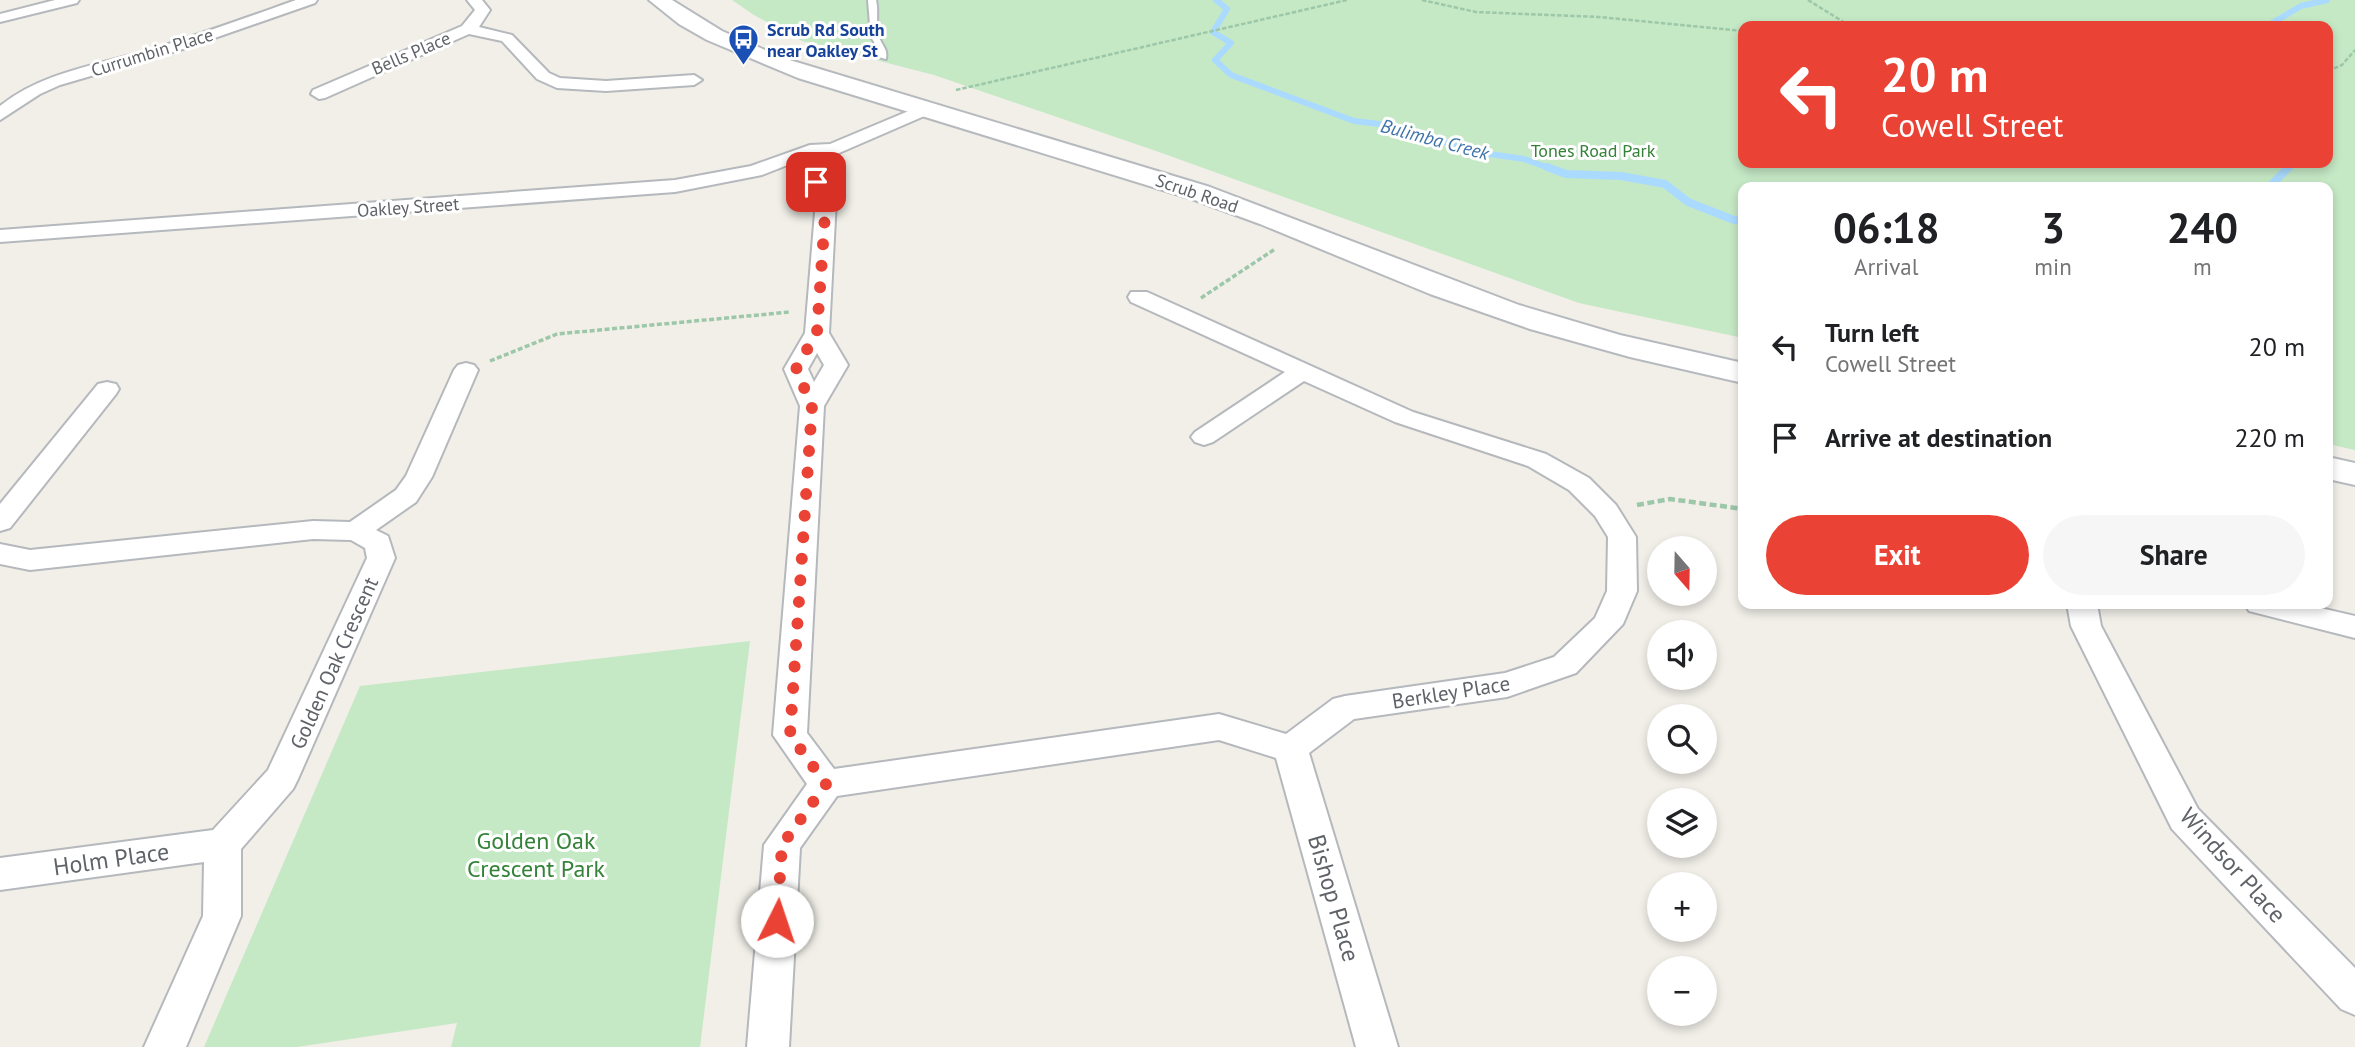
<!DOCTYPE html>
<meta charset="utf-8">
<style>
:root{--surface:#fff;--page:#f6f6f6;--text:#202124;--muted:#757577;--accent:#ea4335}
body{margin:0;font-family:"PT Sans",sans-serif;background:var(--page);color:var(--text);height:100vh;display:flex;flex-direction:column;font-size:26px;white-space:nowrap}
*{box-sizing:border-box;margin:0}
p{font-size:23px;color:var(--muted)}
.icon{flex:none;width:38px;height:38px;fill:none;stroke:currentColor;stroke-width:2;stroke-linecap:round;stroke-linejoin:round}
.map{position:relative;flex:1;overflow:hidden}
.sheet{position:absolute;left:1738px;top:182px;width:595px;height:427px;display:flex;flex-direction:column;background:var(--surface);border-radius:14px;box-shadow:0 4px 10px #0003}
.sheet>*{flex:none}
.banner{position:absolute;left:1738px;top:21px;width:595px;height:147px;border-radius:14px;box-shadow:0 4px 10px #0003;background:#ea4335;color:#fff;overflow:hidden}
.needle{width:46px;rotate:160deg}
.tools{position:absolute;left:1647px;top:536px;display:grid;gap:14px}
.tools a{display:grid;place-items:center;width:70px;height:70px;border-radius:50%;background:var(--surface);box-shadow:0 4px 10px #0003;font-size:35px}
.pin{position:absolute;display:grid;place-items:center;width:60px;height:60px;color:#fff;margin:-30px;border-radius:14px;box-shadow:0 4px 10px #0006}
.me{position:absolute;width:77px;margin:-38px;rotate:4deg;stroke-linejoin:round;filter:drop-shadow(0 0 5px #0008)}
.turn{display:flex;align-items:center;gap:24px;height:147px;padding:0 28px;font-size:32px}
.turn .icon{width:91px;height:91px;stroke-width:2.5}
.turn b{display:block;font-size:49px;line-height:60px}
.eta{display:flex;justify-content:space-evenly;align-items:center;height:119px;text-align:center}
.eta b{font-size:42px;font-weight:600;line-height:49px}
.button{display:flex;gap:14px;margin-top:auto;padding:14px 28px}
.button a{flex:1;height:80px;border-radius:42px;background:var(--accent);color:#fff;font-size:28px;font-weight:600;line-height:80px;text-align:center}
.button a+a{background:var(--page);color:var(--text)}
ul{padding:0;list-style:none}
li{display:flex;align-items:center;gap:21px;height:91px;padding:0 28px}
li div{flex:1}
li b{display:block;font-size:26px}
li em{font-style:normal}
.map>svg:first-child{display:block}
</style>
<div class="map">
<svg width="2355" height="1047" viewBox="0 0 2355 1047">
<rect width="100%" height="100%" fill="#f1efe8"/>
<g fill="#c5e8c5" fill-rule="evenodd">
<path d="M732,0H2355V450L2328,444V187H1743V338L1579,303L1159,152L934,75L802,41L754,15ZM1743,26H2328V163H1743Z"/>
<path d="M750,641L700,1047H451L457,1023L297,1047H204L360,686Z"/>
</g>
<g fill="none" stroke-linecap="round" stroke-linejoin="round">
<g stroke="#aadaff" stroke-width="6">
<path d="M1216,0L1227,9L1213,32L1231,43L1215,60L1231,75L1354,121L1380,124L1483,153L1524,159L1552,169"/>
<path d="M2267,26L2301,6L2327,0"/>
<path d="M2286,169L2296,163"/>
</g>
<g stroke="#aadaff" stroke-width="8">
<path d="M1547,167L1566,174L1621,176L1665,184L1688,202L1734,220H1743"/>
<path d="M2269,187L2289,167"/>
</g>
<defs>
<path id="lane" d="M868,0H876C879,12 875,25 879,37C882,46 888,49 886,59L879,57V50L871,37Z"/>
<g id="street">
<path d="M55,0H79L77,3L0,22V14Z"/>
<path d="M296,0H317L315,3L183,49L60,85L40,94L0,120V106C42,72 98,65 149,50C199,35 248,17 296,0Z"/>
<path d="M467,0H482L490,10L479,27L512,35L549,73L560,78L606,81L694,75L702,80L694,85L606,91L557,88L537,79L502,41L469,34L325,98L319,99L311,94L313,90L462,26L475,10Z"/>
<path d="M923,105L929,106L932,110L929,114L839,153L813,155L762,175L675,192L0,242V230L675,180L751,166L810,145L830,144Z"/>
<path d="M816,176L823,178L836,200L829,333L848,365L824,406L807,733L834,769L1219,714L1286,734L1333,699L1345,696L1505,673L1554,657L1595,618L1607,591L1608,537L1595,516L1569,490L1528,466L1395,422L1304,381L1213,442L1204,445L1195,442L1191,437L1195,432L1285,372L1131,302L1128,297L1131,292H1147L1413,412L1546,454L1589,478L1616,505L1636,537L1637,591L1623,624L1576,673L1507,697L1354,719L1309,753L1398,1047H1356L1276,758L1219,740L837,796L800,848L789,1047H747L764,845L807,784L773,735L800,406L784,369L805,333L816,200L806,182ZM817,353L824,365L814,382L808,369Z"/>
<path d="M466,363L474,365L478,370L432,477L416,502L376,530L388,536L395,558L298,779L293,789L241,849V916L186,1047H144L203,916L204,862L0,890V858L213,830L268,770L367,558L365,548L351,540L313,539L30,570L0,564V544L30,550L313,521L350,522L396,490L406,476L454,370L458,365Z"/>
<path d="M107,382L116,384L119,389L116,394L10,528L0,531V504L98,384Z"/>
<path d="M2067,604H2097L2101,626L2198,809L2355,968V1015L2341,1009L2172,829L2071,626Z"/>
<path d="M2245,604H2303L2355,616V638L2249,611Z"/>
</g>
<g id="secondary">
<path d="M649,0H672L722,31L783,58L1210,187L1519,305L1620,335L1743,363V383L1630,357L1530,329L1430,294L1260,224L1192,199L798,78L707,40L679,24Z"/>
<path d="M2328,457L2355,463V485L2328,479Z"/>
</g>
</defs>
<use href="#lane" stroke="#b5b8bc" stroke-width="4"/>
<use href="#street" stroke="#b5b8bc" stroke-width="4"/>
<use href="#secondary" stroke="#b6babf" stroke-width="4"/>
<g stroke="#9cc7a9" stroke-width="2.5" stroke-dasharray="4.5 2" stroke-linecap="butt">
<path d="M1422,0L1476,12L1599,17L1743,31"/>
<path d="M1808,0L1850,26"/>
<path d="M2328,71L2342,65L2355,50"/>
<path d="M956,90L1347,0"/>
</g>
<g stroke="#9cc7a9" stroke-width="3.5" stroke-dasharray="5 2.5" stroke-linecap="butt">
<path d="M1201,298L1275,249"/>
<path d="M490,361L557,334L790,312"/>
</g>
<path stroke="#9cc7a9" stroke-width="4.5" stroke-dasharray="7 3.5" stroke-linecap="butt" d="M1637,505L1670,499L1743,509"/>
<use href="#lane" fill="#fff" fill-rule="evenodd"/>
<use href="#street" fill="#fff" fill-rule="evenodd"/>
<use href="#secondary" fill="#fff" fill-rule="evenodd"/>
</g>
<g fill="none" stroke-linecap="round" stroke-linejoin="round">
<path stroke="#ea4335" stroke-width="12" stroke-dasharray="0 21.6" d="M777,921L782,845L826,784L790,735L812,406L796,369L817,332L826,200L816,182"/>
</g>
<defs>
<symbol id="bus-pin" viewBox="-11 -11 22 30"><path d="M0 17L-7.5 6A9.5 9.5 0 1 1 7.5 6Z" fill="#1a4fb4" stroke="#fff"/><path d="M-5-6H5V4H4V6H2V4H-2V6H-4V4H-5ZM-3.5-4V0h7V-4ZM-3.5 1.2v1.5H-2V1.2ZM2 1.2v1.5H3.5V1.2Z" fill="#fff"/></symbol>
</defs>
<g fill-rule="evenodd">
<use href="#bus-pin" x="726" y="22" width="35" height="47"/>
</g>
<g text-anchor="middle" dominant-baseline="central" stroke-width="6" stroke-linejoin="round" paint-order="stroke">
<g font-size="18" font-weight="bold" fill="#164399" stroke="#fff" text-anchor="start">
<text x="767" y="29">Scrub Rd South<tspan x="767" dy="21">near Oakley St</tspan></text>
</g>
<g font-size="18" fill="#5f6368" stroke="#fff">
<text transform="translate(152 52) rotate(-17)">Currumbin Place</text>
<text transform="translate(411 53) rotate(-23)">Bells Place</text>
<text transform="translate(1197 193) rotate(19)">Scrub Road</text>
<text transform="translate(408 207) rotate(-4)">Oakley Street</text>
</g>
<g font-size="18" fill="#348238" stroke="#fff">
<text x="1593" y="150">Tones Road Park</text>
</g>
<g font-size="19" font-style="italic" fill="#4174aa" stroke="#fff">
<text transform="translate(1435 139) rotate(15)">Bulimba Creek</text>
</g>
<g font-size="21" fill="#5f6368" stroke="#fff">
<text transform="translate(334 663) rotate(-66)">Golden Oak Crescent</text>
<text transform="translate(1451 692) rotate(-9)">Berkley Place</text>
</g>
<g font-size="24" fill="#348238" stroke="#fff">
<text x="536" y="840">Golden Oak<tspan x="536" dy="28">Crescent Park</tspan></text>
</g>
<g font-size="24" fill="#5f6368" stroke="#fff">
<text transform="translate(111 859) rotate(-8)">Holm Place</text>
<text transform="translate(2233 865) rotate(48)">Windsor Place</text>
<text transform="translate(1334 898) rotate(74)">Bishop Place</text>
</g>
</g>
</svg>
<div class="tools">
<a><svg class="needle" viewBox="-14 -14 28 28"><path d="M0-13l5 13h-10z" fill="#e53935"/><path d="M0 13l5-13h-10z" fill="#757577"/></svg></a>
<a><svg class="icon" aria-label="sound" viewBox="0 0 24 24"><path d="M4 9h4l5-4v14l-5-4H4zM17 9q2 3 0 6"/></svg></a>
<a><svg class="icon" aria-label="search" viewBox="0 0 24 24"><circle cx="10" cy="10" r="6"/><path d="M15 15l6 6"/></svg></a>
<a><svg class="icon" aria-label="layers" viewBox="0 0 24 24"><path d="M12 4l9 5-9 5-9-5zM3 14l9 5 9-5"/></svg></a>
<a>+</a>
<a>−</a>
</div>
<div class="pin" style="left:816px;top:182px;background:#d93025"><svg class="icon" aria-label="arrive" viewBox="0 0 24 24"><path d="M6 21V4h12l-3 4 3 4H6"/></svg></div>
<svg class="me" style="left:777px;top:921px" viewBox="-20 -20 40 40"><circle r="19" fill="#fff"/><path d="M0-13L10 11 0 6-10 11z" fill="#ea4335"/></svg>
<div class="banner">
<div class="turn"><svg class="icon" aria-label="left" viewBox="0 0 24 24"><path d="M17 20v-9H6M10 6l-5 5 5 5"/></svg><div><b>20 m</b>Cowell Street</div></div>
</div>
<section class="sheet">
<div class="eta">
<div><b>06:18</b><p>Arrival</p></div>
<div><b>3</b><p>min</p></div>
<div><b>240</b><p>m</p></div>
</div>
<ul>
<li><svg class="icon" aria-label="left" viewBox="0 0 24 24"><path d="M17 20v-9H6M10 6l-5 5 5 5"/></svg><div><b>Turn left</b><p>Cowell Street</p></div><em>20 m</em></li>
<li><svg class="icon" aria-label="arrive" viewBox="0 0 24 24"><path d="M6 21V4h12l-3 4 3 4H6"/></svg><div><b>Arrive at destination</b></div><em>220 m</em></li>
</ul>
<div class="button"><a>Exit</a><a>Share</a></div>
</section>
</div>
